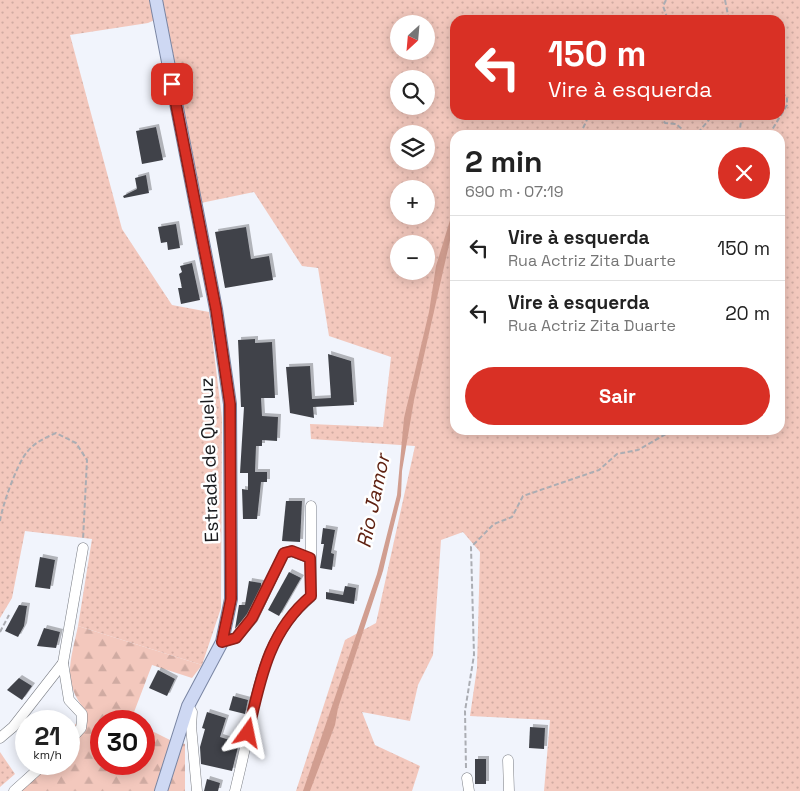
<!DOCTYPE html>
<html lang="pt">
<meta charset="utf-8">
<style>
:root{--surface:#fff;--page:#f2f2f2;--text:#222;--muted:#767676;--line:#e0e0e0;--accent:#d93025}
body{margin:0;font-family:"Space Grotesk",sans-serif;background:var(--page);color:var(--text);height:100vh;display:flex;flex-direction:column;font-size:19px;white-space:nowrap}
*{box-sizing:border-box;margin:0}
p{font-size:16px;color:var(--muted)}
.icon{flex:none;width:28px;height:28px;fill:none;stroke:currentColor;stroke-width:2;stroke-linecap:round;stroke-linejoin:round}
.map{position:relative;flex:1;overflow:hidden}
.sheet{position:absolute;left:450px;top:130px;width:335px;height:305px;display:flex;flex-direction:column;background:var(--surface);border-radius:15px;box-shadow:0 2px 12px #0003}
.sheet>*{flex:none}
.banner{position:absolute;left:450px;top:15px;width:335px;height:105px;border-radius:15px;box-shadow:0 2px 12px #0003;background:#d93025;color:#fff;overflow:hidden}
.needle{width:32px;rotate:206deg}
.fabs{position:absolute;left:390px;top:15px;display:grid;gap:10px}
.fabs a{display:grid;place-items:center;width:45px;height:45px;border-radius:50%;background:var(--surface);box-shadow:0 2px 12px #0003;font-size:25px}
.speed{position:absolute;left:15px;top:710px;display:flex;gap:10px;font-size:25px;font-weight:700;text-align:center}
.speed>*{display:grid;place-content:center;width:65px;height:65px;border-radius:50%;background:var(--surface);box-shadow:0 2px 12px #0003;line-height:1}
.speed small{font-size:12px;font-weight:400}
.speed .limit{border:8px solid #d22;background:#fff;color:#111}
.pin{position:absolute;display:grid;place-items:center;width:42px;height:42px;color:#fff;margin:-21px;border-radius:10px;box-shadow:0 2px 8px #0006}
.me{position:absolute;width:55px;margin:-28px;rotate:12deg;stroke-linejoin:round;filter:drop-shadow(0 0 4px #0008)}
.turn{display:flex;align-items:center;gap:18px;height:105px;padding:0 15px;font-size:22px}
.turn .icon{width:65px;height:65px;stroke-width:2.5}
.turn b{display:block;font-size:35px;line-height:42px}
.round{display:grid;place-items:center;flex:none;width:52px;height:52px;border-radius:26px;background:var(--page)}
.overview{display:flex;align-items:center;justify-content:space-between;height:85px;padding:0 15px}
h1{font-size:30px;font-weight:800;line-height:38px}
.action{display:flex;gap:10px;margin-top:auto;padding:10px 15px}
.action a{flex:1;height:58px;border-radius:30px;background:var(--accent);color:#fff;font-size:20px;font-weight:800;line-height:58px;text-align:center}
ul{padding:0;list-style:none}
li{display:flex;align-items:center;gap:15px;height:65px;padding:0 15px;border-top:1px solid var(--line)}
li div{flex:1}
li b{display:block;font-size:19px}
li em{font-style:normal}
.map>svg:first-child{display:block}
</style>
<div class="map">
<svg width="800" height="791" viewBox="0 0 800 791">
<defs>
<pattern id="green-dots" width="8" height="8" patternUnits="userSpaceOnUse" patternTransform="scale(1.25)"><rect width="8" height="8" fill="#f3c8bd"/><path d="M2 2h.1M6 6h.1" fill="none" stroke="#d0aba2" stroke-width="1.8" stroke-linecap="round"/></pattern>
<pattern id="forest-firs" width="22" height="20" patternUnits="userSpaceOnUse" patternTransform="scale(1.25)"><rect width="22" height="20" fill="#f3c8bd"/><path d="M5 1l3.5 6h-7zM16 11l3.5 6h-7z" fill="#d0aba2"/></pattern>
<filter id="shadow"><feDropShadow dx="3" dy="-3" stdDeviation="0" flood-color="#0004"/></filter>
</defs>
<rect width="100%" height="100%" fill="#f1f4fc"/>
<g fill="url(#green-dots)" fill-rule="evenodd">
<path d="M0,0H800V791H544L550,720L470,716L477,668L480,552L463,532L441,540L433,655L418,685L410,721L362,712L375,745L420,766L412,791H296L345,640L376,623L415,446L311,439L310,424L383,427L391,357L329,336L318,268L302,266L254,192L196,204L159,18L148,23L70,35L122,229L172,305L209,312L222,418L221,608L202,665L78,626L92,539L25,531L12,598L0,618ZM455,20H780V115H455ZM399,24H426V51H399ZM399,79H426V106H399ZM399,134H426V161H399ZM455,135H780V430H455ZM399,189H426V216H399ZM399,244H426V271H399Z"/>
<path d="M0,752L15,774L0,787Z"/>
</g>
<path fill="url(#forest-firs)" d="M78,626L202,665L192,678L152,665L131,720L133,721H101V764H144V727L170,740L185,744V791H18L41,764H69V732L86,711C61,682 71,660 78,626Z"/>
<path fill="#d19e90" d="M455,204V218L414,400L402,471L401,496L390,541L383,571L338,708L335,725L310,791H303L377,574L397,495L404,418L429,312L436,266Z"/>
<g fill="#414349" filter="url(#shadow)">
<path d="M156,127L163,160L142,164L136,131Z"/>
<path d="M146,175L149,193L124,198L123,196L137,189L135,178Z"/>
<path d="M176,224L180,248L168,250L167,242L161,243L158,227Z"/>
<path d="M246,227L251,259L269,256L273,280L225,288L215,232Z"/>
<path d="M192,263L200,300L181,304L178,288H182L179,274L182,272L180,266Z"/>
<path d="M255,339V343L272,342L275,398H261L262,416L278,417L277,441L262,440V446H256L255,472H267V482H261L257,519H243L242,489L248,490V473H240L244,407H241L238,340Z"/>
<path d="M328,354L351,361L354,405L313,407L314,418L290,413L286,367L310,366L312,399L331,398Z"/>
<path d="M286,501H302L300,542L282,541Z"/>
<path d="M323,528L335,530L331,553L334,554L332,570L320,568L324,544H321Z"/>
<path d="M40,557L55,560L50,589L35,587Z"/>
<path d="M289,572L301,578L279,616L268,610Z"/>
<path d="M249,581L261,583V586L247,614L235,629L239,605H245Z"/>
<path d="M345,586L356,588L354,604L326,599V592L343,595Z"/>
<path d="M19,605L27,606L24,626L18,637L5,631Z"/>
<path d="M44,628L60,632L56,648L37,646Z"/>
<path d="M158,670L175,679L167,696L149,688Z"/>
<path d="M19,678L32,686L22,700L7,690Z"/>
<path d="M233,696L248,700L245,714L229,710Z"/>
<path d="M207,712L226,718L220,737L239,743L232,771L201,764L200,747L205,729L202,728Z"/>
<path d="M530,727L545,728L544,749L529,748Z"/>
<rect x="475" y="759" width="11" height="25"/>
<path d="M207,779L220,783L218,791H204Z"/>
</g>
<g fill="none" stroke-linecap="round" stroke-linejoin="round">
<defs>
<g id="minor">
<path d="M222,642L236,638L253,618L284,553L291,551L310,558"/>
<path d="M188,706L192,712L191,726L197,791"/>
<path d="M0,738L13,727L63,663"/>
<path d="M69,741L81,728L82,721V714L69,700L63,663L83,548"/>
<path d="M508,760L509,791"/>
<path d="M467,778L469,791"/>
<path d="M14,791L44,764"/>
<path d="M235,791C241,766 247,741 252,715C262,669 273,628 311,597V506"/>
</g>
<path id="major" d="M156,0L216,309L230,404L231,599L222,642L188,706L161,791"/>
</defs>
<use href="#minor" stroke="#7b7e85" stroke-width="11"/>
<use href="#major" stroke="#7985a3" stroke-width="14"/>
<g stroke="#abadb3" stroke-width="2" stroke-dasharray="5 2.5" stroke-linecap="butt">
<path d="M666,0L663,6L668,20"/>
<path d="M725,0L729,20"/>
<path d="M660,115L665,123L676,124L689,135"/>
<path d="M580,135L589,115"/>
<path d="M691,135L697,134L713,115"/>
<path d="M739,135L742,115"/>
<path d="M769,135L787,105V97L780,92"/>
<path d="M0,521C2,506 17,464 27,452C35,442 45,438 56,433L76,443L87,460L83,540"/>
<path d="M0,632L9,615"/>
<path d="M466,768L465,711L474,655L471,547L494,524L512,517L523,496L599,470L617,454L638,450L673,430"/>
</g>
<use href="#minor" stroke="#fff" stroke-width="10"/>
<use href="#major" stroke="#ced8f3" stroke-width="12"/>
</g>
<g fill="none" stroke-linecap="round" stroke-linejoin="round">
<defs>
<path id="route" d="M172,84L216,309L230,404L231,599L222,642L236,638L252,618L284,553L292,551L310,558L311,596C268,632 260,681 248,733"/>
</defs>
<use href="#route" stroke="#8d1f18" stroke-width="12"/>
<use href="#route" stroke="#d93025" stroke-width="9"/>
</g>
<g text-anchor="middle" dominant-baseline="central" stroke-width="5" stroke-linejoin="round" paint-order="stroke">
<g font-size="19" fill="#191a1d" stroke="#fff">
<text transform="translate(209 460) rotate(-92)">Estrada de Queluz</text>
</g>
<g font-size="20" font-style="italic" fill="#5f2111" stroke="#fff">
<text transform="translate(373 501) rotate(-78)">Rio Jamor</text>
</g>
</g>
</svg>
<div class="fabs">
<a><svg class="needle" viewBox="-14 -14 28 28"><path d="M0-13l5 13h-10z" fill="#e53935"/><path d="M0 13l5-13h-10z" fill="#767676"/></svg></a>
<a><svg class="icon" aria-label="search" viewBox="0 0 24 24"><circle cx="10" cy="10" r="6"/><path d="M15 15l6 6"/></svg></a>
<a><svg class="icon" aria-label="layers" viewBox="0 0 24 24"><path d="M12 4l9 5-9 5-9-5zM3 14l9 5 9-5"/></svg></a>
<a>+</a>
<a>−</a>
</div>
<div class="speed"><div>21<small>km/h</small></div><div class="limit">30</div></div>
<div class="pin" style="left:172px;top:84px;background:#d93025"><svg class="icon" aria-label="arrive" viewBox="0 0 24 24"><path d="M6 21V4h12l-3 4 3 4H6"/></svg></div>
<svg class="me" style="left:248px;top:733px" viewBox="-20 -20 40 40"><path d="M0-17L14 15 0 8-14 15z" fill="#d93025" stroke="#fff" stroke-width="4"/></svg>
<div class="banner">
<div class="turn"><svg class="icon" aria-label="left" viewBox="0 0 24 24"><path d="M17 20v-9H6M10 6l-5 5 5 5"/></svg><div><b>150 m</b>Vire à esquerda</div></div>
</div>
<section class="sheet">
<div class="overview"><div><h1>2 min</h1><p>690 m · 07:19</p></div><a class="round" style="background:#d93025;color:#fff"><svg class="icon" aria-label="close" viewBox="0 0 24 24"><path d="M6 6l12 12M18 6L6 18"/></svg></a></div>
<ul>
<li><svg class="icon" aria-label="left" viewBox="0 0 24 24"><path d="M17 20v-9H6M10 6l-5 5 5 5"/></svg><div><b>Vire à esquerda</b><p>Rua Actriz Zita Duarte</p></div><em>150 m</em></li>
<li><svg class="icon" aria-label="left" viewBox="0 0 24 24"><path d="M17 20v-9H6M10 6l-5 5 5 5"/></svg><div><b>Vire à esquerda</b><p>Rua Actriz Zita Duarte</p></div><em>20 m</em></li>
</ul>
<div class="action"><a>Sair</a></div>
</section>
</div>
